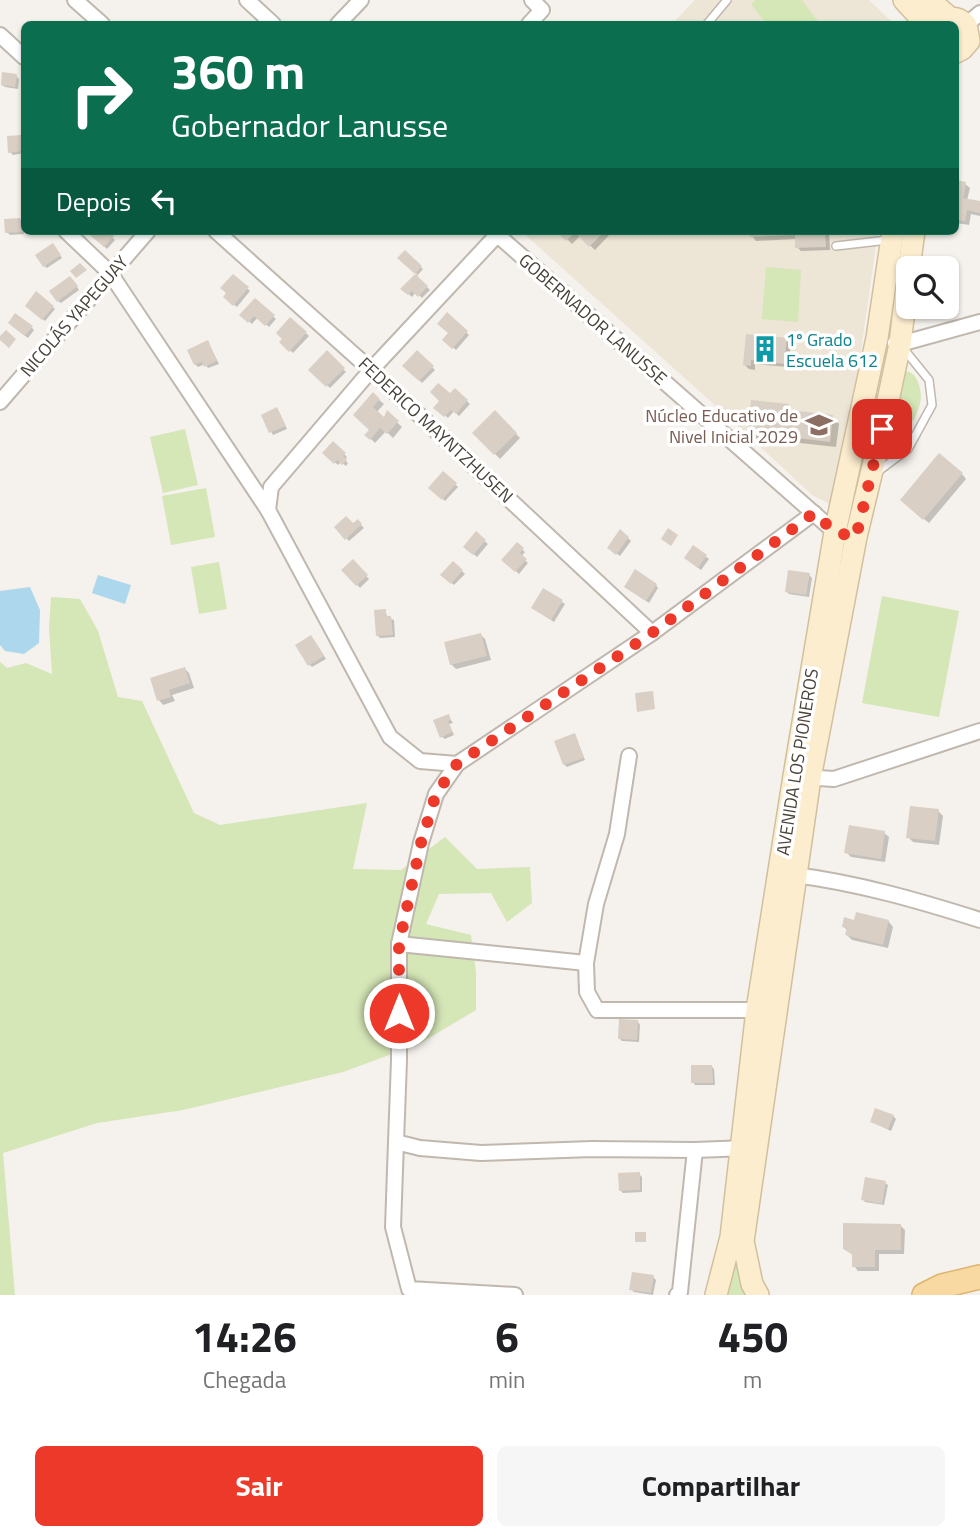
<!DOCTYPE html>
<html lang="pt">
<meta charset="utf-8">
<style>
:root{--surface:#fff;--page:#f6f6f6;--text:#202124;--muted:#757577;--accent:#ed392a}
body{margin:0;font-family:"Titillium Web",sans-serif;background:var(--page);color:var(--text);height:100vh;display:flex;flex-direction:column;font-size:26px;white-space:nowrap}
*{box-sizing:border-box;margin:0}
p{font-size:23px;color:var(--muted)}
.icon{flex:none;width:38px;height:38px;fill:none;stroke:currentColor;stroke-width:2;stroke-linecap:round;stroke-linejoin:round}
.map{position:relative;height:1295px;overflow:hidden}
.drawer{display:flex;flex-direction:column;background:var(--surface);flex:1}
.drawer>*{flex:none}
.top-card{position:absolute;left:21px;top:21px;width:938px;height:214px;border-radius:10px;box-shadow:0 2px 5px #0004;background:#0b6e4f;color:#fff;overflow:hidden}
.controls{position:absolute;left:896px;top:256px;display:grid;gap:14px}
.controls a{display:grid;place-items:center;width:63px;height:63px;border-radius:10px;background:var(--surface);box-shadow:0 2px 5px #0004;font-size:35px}
.pin{position:absolute;display:grid;place-items:center;width:60px;height:60px;color:#fff;margin:-30px;border-radius:14px;box-shadow:0 4px 10px #0006}
.me{position:absolute;width:77px;margin:-38px;rotate:0deg;stroke-linejoin:round;filter:drop-shadow(0 0 5px #0008)}
.turn{display:flex;align-items:center;gap:24px;height:147px;padding:0 35px;font-size:32px}
.turn .icon{width:91px;height:91px;stroke-width:2.5}
.turn b{display:block;font-size:49px;line-height:60px}
.then{display:flex;align-items:center;height:66px;padding:0 35px;background:#0003;gap:14px;font-size:26px}
.eta{display:flex;justify-content:space-evenly;align-items:center;height:119px;text-align:center}
.eta b{font-size:42px;font-weight:700;line-height:49px}
.cta{display:flex;gap:14px;margin-top:auto;padding:14px 35px}
.cta a{flex:1;height:80px;border-radius:10px;background:var(--accent);color:#fff;font-size:28px;font-weight:700;line-height:80px;text-align:center}
.cta a+a{background:var(--page);color:var(--text)}
.map>svg:first-child{display:block}
</style>
<div class="map">
<svg width="980" height="1295" viewBox="0 0 980 1295">
<rect width="100%" height="100%" fill="#f5f1ec"/>
<g fill="#ede5d6">
<path d="M695,0H869L894,24H672Z"/>
<path d="M521,231H878L856,386L830,504L812,495L728,417Z"/>
</g>
<g fill="#d5e6b7">
<path d="M756,0H802L820,24H766L751,4Z"/>
<path d="M766,267L801,270L798,322L762,319Z"/>
<path d="M904,371C913,372 916,376 919,385C928,410 903,436 885,451Z"/>
<path d="M185,429L198,485L163,493L150,437Z"/>
<path d="M206,488L215,537L171,545L162,496Z"/>
<path d="M219,562L227,609L199,614L191,567Z"/>
<path d="M882,596L959,611L939,717L862,703Z"/>
<path d="M51,597L80,599L98,631L118,697L142,701L194,813L220,825L367,803L353,869L401,870L445,837L477,869L530,867L532,903L507,922L491,893L439,894L426,924L471,935L476,972V1010L419,1044L343,1072L183,1110L97,1123L3,1153L15,1295H0V662L7,668L26,663L52,674L49,628Z"/>
<path d="M737,1239L739,1274L746,1295H723Z"/>
</g>
<g fill="#acd7ed">
<path d="M98,575L131,585L125,604L92,593Z"/>
<path d="M30,587L40,610L39,643L24,654L5,651L0,645V591Z"/>
</g>
<g fill="#0003">
<path d="M16,76L19,79L18,89L5,87L2,85Z"/>
<path d="M21,137L24,139V153L13,155L10,152Z"/>
<path d="M956,182L965,184L970,188L967,200L980,202V216L971,214L969,225L956,223Z"/>
<path d="M20,219L22,222L24,234L10,235L7,232Z"/>
<path d="M105,231L115,240L107,249L89,232Z"/>
<path d="M559,231H611L612,232L595,250L580,236L572,244Z"/>
<path d="M751,231H829L830,250L801,251L797,247L796,239L756,241L752,236Z"/>
<path d="M55,248L62,258L47,268L44,266Z"/>
<path d="M405,252L423,269L416,277L430,290L422,298L416,292L412,297L403,289L417,274L400,258Z"/>
<path d="M233,276L250,291L237,307L225,297Z"/>
<path d="M73,281L79,290L61,303L58,301Z"/>
<path d="M36,294L55,309L45,321L27,306Z"/>
<path d="M255,300L276,319L269,327L258,317L252,324L242,315Z"/>
<path d="M447,315L469,335L456,350L445,340L450,333Z"/>
<path d="M291,319L309,336L293,353L281,342Z"/>
<path d="M12,326L31,327L34,330L28,338Z"/>
<path d="M748,336L786,340L791,344L788,367L755,364V370L749,369L745,365Z"/>
<path d="M208,342L219,364L208,368L205,364L198,367L195,364Z"/>
<path d="M417,352L435,370L422,383L405,365Z"/>
<path d="M327,353L346,372L330,388L311,370Z"/>
<path d="M455,390L470,404L459,416L454,411L448,418L436,407Z"/>
<path d="M373,395L384,404L376,413L384,420L387,413L402,427L393,438L386,431L375,443L367,435L371,430Z"/>
<path d="M788,406L795,413L832,417L839,424L836,447L756,438L749,432Z"/>
<path d="M277,409L287,429L273,435L263,416Z"/>
<path d="M495,413L520,438L500,459L475,433Z"/>
<path d="M333,444L347,457L345,460L348,463L346,466L341,462L338,465L324,453Z"/>
<path d="M443,473L458,487L445,501L430,488Z"/>
<path d="M962,474L966,479L929,523L906,504Z"/>
<path d="M357,521L364,528L349,541L336,527L353,525Z"/>
<path d="M476,534L488,544L477,557L465,547Z"/>
<path d="M628,538L631,541L620,556L612,550Z"/>
<path d="M517,545L525,552L521,557L528,563L519,574L504,560Z"/>
<path d="M694,548L709,559L701,570L689,561Z"/>
<path d="M353,562L369,579L360,588L344,571Z"/>
<path d="M453,563L465,574L454,585L443,575Z"/>
<path d="M809,575L812,578L809,597L789,594L787,592Z"/>
<path d="M656,585L658,588L649,603L628,589Z"/>
<path d="M544,590L565,604L554,622L536,610Z"/>
<path d="M385,611L388,618L394,620L395,637L380,638L377,635Z"/>
<path d="M481,635L485,639L491,660L456,669L451,664Z"/>
<path d="M314,640L326,659L312,667L310,665Z"/>
<path d="M185,669L189,673L194,688L172,695L175,701L163,705L159,700Z"/>
<path d="M448,716L453,723L449,724L454,735L445,739L442,737Z"/>
<path d="M575,735L585,760L567,767L564,764Z"/>
<path d="M938,811L943,816L939,845L913,842L908,837Z"/>
<path d="M884,833L889,837L885,862L851,857L846,852Z"/>
<path d="M857,914L889,922L893,927L888,948L852,940L847,935L848,931L844,927L855,922Z"/>
<path d="M638,1022L640,1025L639,1042L622,1041L619,1038Z"/>
<path d="M712,1067L714,1069L715,1085H695L693,1082Z"/>
<path d="M893,1116L896,1119L891,1131L872,1122Z"/>
<path d="M639,1174L642,1177V1192L623,1193L620,1190Z"/>
<path d="M885,1183L888,1185L884,1205L865,1202L863,1199Z"/>
<path d="M900,1225L905,1230L904,1254H879V1271H858L854,1266V1256L845,1249Z"/>
<path d="M653,1277L656,1280L653,1295L634,1292L631,1289Z"/>
</g>
<g fill="#d9cfc4">
<path d="M2,72L17,74L15,87L1,85Z"/>
<path d="M22,135L24,151L8,153L7,136Z"/>
<path d="M956,180L966,182L963,198L980,201V213L967,210L965,221L956,220Z"/>
<path d="M20,218L22,232L5,233L4,219Z"/>
<path d="M85,231H108L114,236L104,247Z"/>
<path d="M556,231H605L589,247L575,232L566,241Z"/>
<path d="M750,231H825L826,247L795,248V235L750,237Z"/>
<path d="M53,243L61,255L43,267L35,255Z"/>
<path d="M405,250L422,266L415,274L397,258Z"/>
<path d="M80,263L87,270L76,278L70,271Z"/>
<path d="M233,274L249,287L233,306L223,297L226,293L220,288Z"/>
<path d="M415,274L428,286L418,297L412,291L408,295L400,289Z"/>
<path d="M70,276L78,286L57,302L49,291Z"/>
<path d="M36,291L54,306L42,320L25,306Z"/>
<path d="M255,298L275,315L265,326L254,316L248,323L239,315Z"/>
<path d="M447,312L468,331L452,349L442,340L448,333L437,324Z"/>
<path d="M15,313L33,326L25,336L8,323Z"/>
<path d="M290,317L307,332L289,352L279,342L282,339L276,333Z"/>
<path d="M6,330L16,339L9,348L0,340V336Z"/>
<path d="M746,334L787,338L784,364L751,360V366L743,365Z"/>
<path d="M208,340L217,361L204,367L202,362L194,365L187,350Z"/>
<path d="M327,350L345,368L326,387L308,370Z"/>
<path d="M417,350L434,366L419,381L402,366Z"/>
<path d="M438,383L450,393L455,388L468,400L456,414L451,410L444,417L433,408L439,401L430,392Z"/>
<path d="M373,392L380,399L373,407L384,417L387,410L399,421L387,434L380,428L370,440L364,435L369,430L353,415Z"/>
<path d="M751,400L789,404V410L833,415L830,442L748,432Z"/>
<path d="M277,407L286,426L269,433L261,415Z"/>
<path d="M495,410L517,433L494,455L472,433Z"/>
<path d="M333,441L346,453L343,456L347,460L342,465L337,460L334,464L322,453Z"/>
<path d="M939,453L963,473L923,520L900,500Z"/>
<path d="M443,471L457,483L442,500L428,488Z"/>
<path d="M346,516L353,523L358,519L362,524L345,540L334,527Z"/>
<path d="M668,528L678,535L671,546L661,539Z"/>
<path d="M620,529L629,537L616,555L607,548Z"/>
<path d="M476,531L486,540L473,555L463,547Z"/>
<path d="M517,542L524,548L520,553L527,559L515,572L501,560Z"/>
<path d="M693,545L707,555L698,568L684,558Z"/>
<path d="M353,559L368,575L356,586L341,570Z"/>
<path d="M453,561L463,570L451,584L440,575Z"/>
<path d="M635,569L657,584L646,601L624,587Z"/>
<path d="M788,570L810,573L806,595L785,592Z"/>
<path d="M543,588L563,600L551,620L531,608Z"/>
<path d="M386,609V616H391L393,635L376,636L374,610Z"/>
<path d="M481,633L487,656L450,665L444,642Z"/>
<path d="M311,635L324,656L308,666L295,645Z"/>
<path d="M185,667L190,683L169,690L171,697L157,701L150,678Z"/>
<path d="M653,691L655,709L637,712L635,693Z"/>
<path d="M449,714L451,720L448,721L452,732L440,738L433,720Z"/>
<path d="M575,733L584,758L563,765L554,741Z"/>
<path d="M910,806L939,809L935,841L906,838Z"/>
<path d="M849,825L885,831L881,859L844,853Z"/>
<path d="M856,912L889,920L883,945L845,935L847,928L842,927L844,917L854,920Z"/>
<path d="M619,1019L638,1020L637,1040L618,1039Z"/>
<path d="M691,1065H712L713,1083H691Z"/>
<path d="M875,1108L894,1115L888,1129L870,1122Z"/>
<path d="M640,1172V1190L619,1191L618,1173Z"/>
<path d="M865,1177L886,1181L882,1204L861,1200Z"/>
<path d="M843,1223L901,1224V1250H875V1267H852V1254L843,1249Z"/>
<rect x="635" y="1232" width="11" height="10"/>
<path d="M632,1272L654,1275L651,1293L629,1290Z"/>
</g>
<g fill="none" stroke-linecap="round" stroke-linejoin="round">
<defs>
<g id="lane">
<path d="M707,24L727,0"/>
<path d="M836,246L888,240"/>
<path d="M876,473L908,449L932,405L929,380L903,348"/>
</g>
<g id="street">
<path d="M75,0L102,24"/>
<path d="M247,0L273,24"/>
<path d="M338,24L361,0"/>
<path d="M529,24L542,10L532,0"/>
<path d="M966,25L980,13"/>
<path d="M0,35L24,57"/>
<path d="M66,231L110,273L268,510"/>
<path d="M216,231L371,370L652,633"/>
<path d="M493,231L835,532L856,537"/>
<path d="M895,343L900,344L980,322"/>
<path d="M0,402L148,231"/>
<path d="M629,756L617,834L596,904L586,963L587,992L597,1010H757"/>
<path d="M457,764L420,761L390,737L268,510L271,487L371,370L497,235"/>
<path d="M802,777L834,779L980,731"/>
<path d="M795,875C858,883 920,901 980,920"/>
<path d="M399,944L586,963"/>
<path d="M396,1142L393,1227L409,1289L515,1295"/>
<path d="M747,1148L695,1150L592,1149L481,1153L420,1148L396,1142L399,1060V944L421,843L436,794L457,764L652,633L814,513"/>
<path d="M677,1295L680,1292L695,1150"/>
</g>
<g id="secondary">
<path d="M904,0L926,24"/>
<path d="M929,0L950,18"/>
<path d="M939,24C947,16 958,16 966,25L969,41L962,49L956,52"/>
<path d="M909,268L914,231"/>
<path d="M716,1295L731,1237L757,1010L794,776L835,532L877,338L893,231"/>
<path d="M758,1295L752,1284L743,1241L810,778L856,537L882,429L900,344L908,275"/>
</g>
<path id="primary" d="M924,1295L942,1286L980,1277"/>
</defs>
<use href="#lane" stroke="#c0b8ae" stroke-width="10"/>
<use href="#street" stroke="#c0b8ae" stroke-width="18"/>
<use href="#secondary" stroke="#d1c09e" stroke-width="24"/>
<use href="#primary" stroke="#deb571" stroke-width="26"/>
<use href="#lane" stroke="#fff" stroke-width="7"/>
<use href="#street" stroke="#fff" stroke-width="14"/>
<use href="#secondary" stroke="#fcedcf" stroke-width="21"/>
<use href="#primary" stroke="#f8d9a1" stroke-width="23"/>
</g>
<g fill="none" stroke-linecap="round" stroke-linejoin="round">
<path stroke="#ed392a" stroke-width="12" stroke-dasharray="0 21.6" d="M399,1013V944L421,843L436,794L457,764L652,633L814,513L835,532L856,537L882,429"/>
</g>
<defs>
<symbol id="building-bare" viewBox="-9 -9 18 18"><path d="M-4-6H4V6H1V3H-1V6H-4ZM-2.5-4.3h1.7v1.8h-1.7ZM.8-4.3h1.7v1.8H.8ZM-2.5-1h1.7V.8h-1.7ZM.8-1h1.7V.8H.8Z" fill="#0f9aa8" stroke="#fff" stroke-width="2.5" paint-order="stroke"/></symbol>
<symbol id="school-bare" viewBox="-9 -9 18 18"><path d="M0-5L7-2L0 1L-7-2ZM-4 1L0 2.5L4 1V4Q0 6-4 4Z" fill="#8d6e63" stroke="#fff" stroke-width="2.5" paint-order="stroke"/></symbol>
</defs>
<g fill-rule="evenodd">
<use href="#building-bare" x="746" y="330" width="38" height="38"/>
<use href="#school-bare" x="800" y="406" width="38" height="38"/>
</g>
<g text-anchor="middle" dominant-baseline="central" stroke-width="7" stroke-linejoin="round" paint-order="stroke">
<g font-size="18" fill="#494239" stroke="#fff">
<text transform="translate(74 316) rotate(-49)">NICOLÁS YAPEGUAY</text>
<text transform="translate(593 319) rotate(41)">GOBERNADOR LANUSSE</text>
<text transform="translate(436 430) rotate(43)">FEDERICO MAYNTZHUSEN</text>
<text transform="translate(797 762) rotate(-81)">AVENIDA LOS PIONEROS</text>
</g>
<g font-size="18" fill="#0d838f" stroke="#fff" text-anchor="start">
<text x="786" y="339">1º Grado<tspan x="786" dy="21">Escuela 612</tspan></text>
</g>
<g font-size="18" fill="#785e54" stroke="#fff" text-anchor="end">
<text x="798" y="415">Núcleo Educativo de<tspan x="798" dy="21">Nivel Inicial 2029</tspan></text>
</g>
</g>
</svg>
<div class="controls">
<a><svg class="icon" aria-label="search" viewBox="0 0 24 24"><circle cx="10" cy="10" r="6"/><path d="M15 15l6 6"/></svg></a>
</div>
<div class="pin" style="left:882px;top:429px;background:#d93025"><svg class="icon" aria-label="arrive" viewBox="0 0 24 24"><path d="M6 21V4h12l-3 4 3 4H6"/></svg></div>
<svg class="me" style="left:399px;top:1013px" viewBox="-20 -20 40 40"><circle r="17" fill="#ed392a" stroke="#fff" stroke-width="3"/><path d="M0-11L8 9 0 5-8 9z" fill="#fff"/></svg>
<div class="top-card">
<div class="turn"><svg class="icon" aria-label="right" viewBox="0 0 24 24"><path d="M7 20v-9h11M14 6l5 5-5 5"/></svg><div><b>360 m</b>Gobernador Lanusse</div></div>
<div class="then">Depois<svg class="icon" aria-label="left" viewBox="0 0 24 24"><path d="M17 20v-9H6M10 6l-5 5 5 5"/></svg></div>
</div>
</div>
<section class="drawer">
<div class="eta">
<div><b>14:26</b><p>Chegada</p></div>
<div><b>6</b><p>min</p></div>
<div><b>450</b><p>m</p></div>
</div>
<div class="cta"><a>Sair</a><a>Compartilhar</a></div>
</section>
